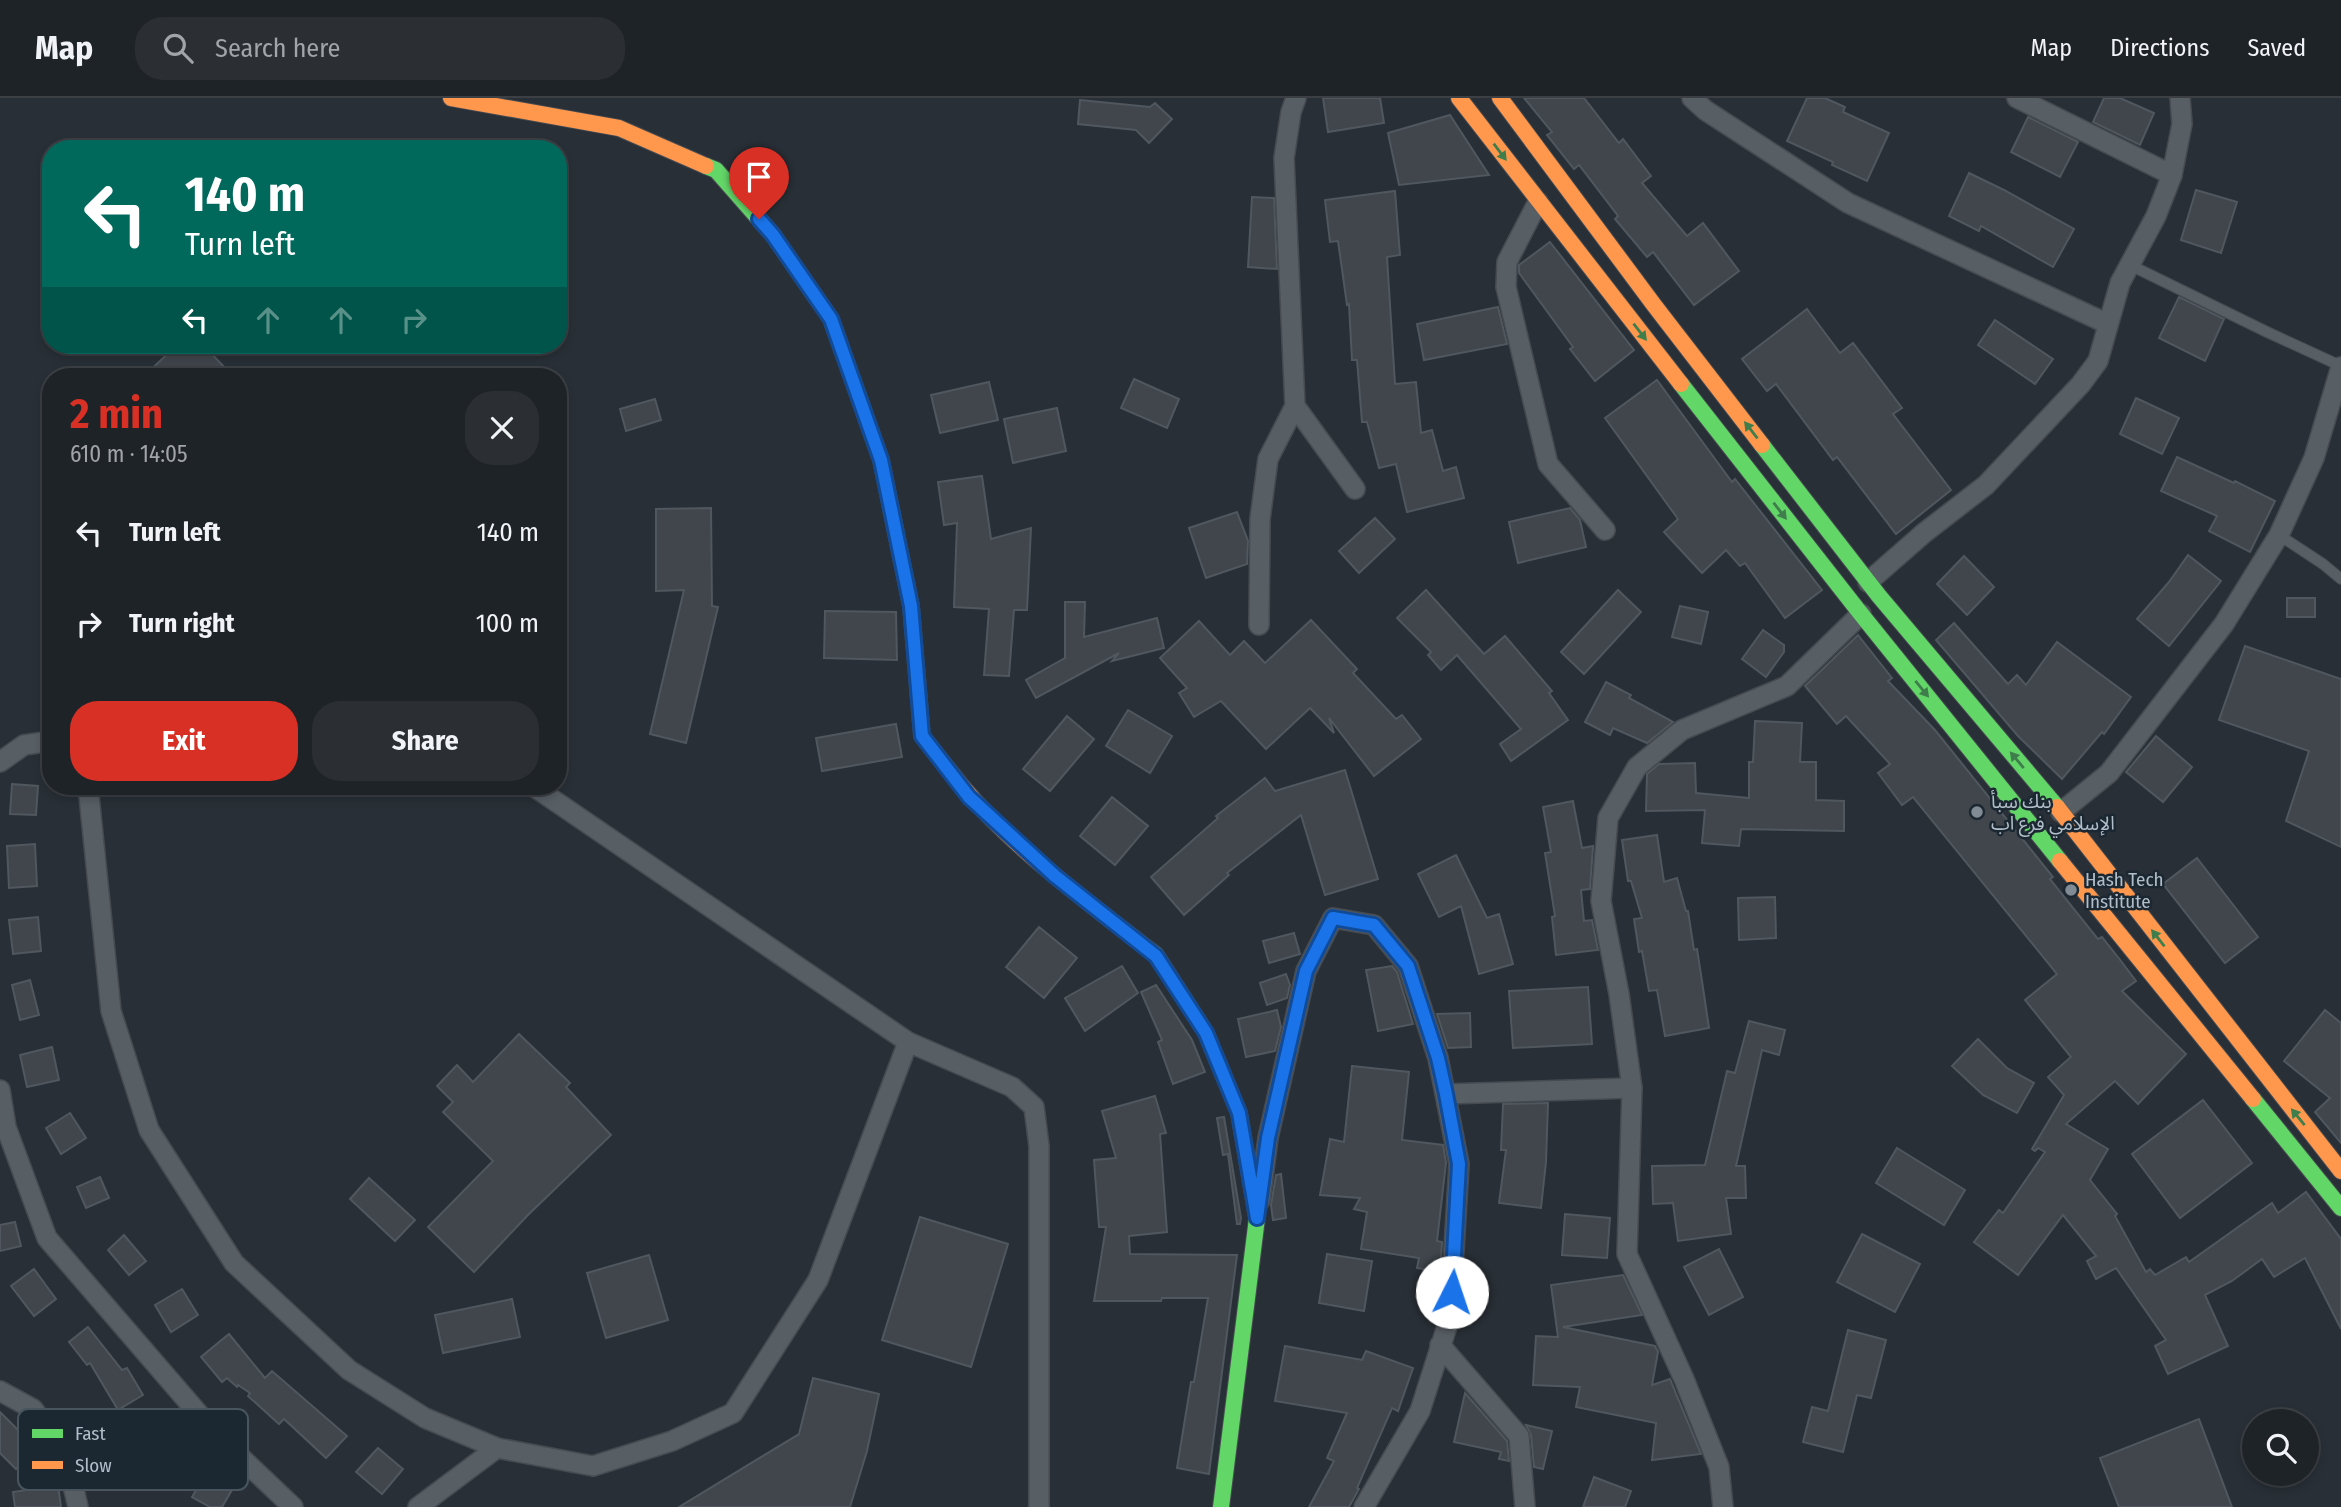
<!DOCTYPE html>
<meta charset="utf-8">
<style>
:root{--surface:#1e2328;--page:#2b2f34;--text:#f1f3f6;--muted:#a1a4a8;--line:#3c4045;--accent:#d93025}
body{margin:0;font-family:"Fira Sans Condensed","Noto Sans Arabic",sans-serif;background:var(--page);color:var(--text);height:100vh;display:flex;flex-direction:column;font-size:26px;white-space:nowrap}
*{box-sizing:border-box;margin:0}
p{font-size:23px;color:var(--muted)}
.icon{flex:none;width:38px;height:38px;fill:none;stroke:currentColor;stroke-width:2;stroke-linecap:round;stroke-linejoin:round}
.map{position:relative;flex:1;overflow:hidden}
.details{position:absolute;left:42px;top:270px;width:525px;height:427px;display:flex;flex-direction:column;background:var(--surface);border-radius:28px;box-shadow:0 4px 10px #0003,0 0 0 2px var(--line)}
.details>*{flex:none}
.guide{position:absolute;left:42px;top:42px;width:525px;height:214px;border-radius:28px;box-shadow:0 4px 10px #0003,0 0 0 2px var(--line);background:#00695c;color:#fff;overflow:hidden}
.controls{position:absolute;left:2242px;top:1311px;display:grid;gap:14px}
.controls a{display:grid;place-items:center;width:77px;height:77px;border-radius:50%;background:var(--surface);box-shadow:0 4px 10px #0003,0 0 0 2px var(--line);font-size:35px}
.pin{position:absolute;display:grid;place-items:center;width:60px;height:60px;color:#fff;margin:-72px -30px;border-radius:50% 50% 50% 0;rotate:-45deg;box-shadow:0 0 7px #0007}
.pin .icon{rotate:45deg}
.me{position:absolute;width:77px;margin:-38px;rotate:4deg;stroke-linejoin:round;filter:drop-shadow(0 0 5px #0008)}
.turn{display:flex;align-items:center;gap:24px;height:147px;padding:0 28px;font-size:32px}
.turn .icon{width:91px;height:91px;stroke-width:2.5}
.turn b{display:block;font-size:49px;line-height:60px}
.lanes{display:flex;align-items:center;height:66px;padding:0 28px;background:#0003;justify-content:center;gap:35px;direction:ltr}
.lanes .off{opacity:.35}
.round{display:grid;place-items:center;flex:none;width:74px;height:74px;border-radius:28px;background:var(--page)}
.headline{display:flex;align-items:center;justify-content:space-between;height:119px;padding:0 28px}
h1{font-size:42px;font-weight:700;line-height:52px;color:var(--accent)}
.primary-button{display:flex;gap:14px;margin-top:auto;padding:14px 28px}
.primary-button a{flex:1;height:80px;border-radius:28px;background:var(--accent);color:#fff;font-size:28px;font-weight:700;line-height:80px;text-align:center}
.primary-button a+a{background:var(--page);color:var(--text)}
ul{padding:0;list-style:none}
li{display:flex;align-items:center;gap:21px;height:91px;padding:0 28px}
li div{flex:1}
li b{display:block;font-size:26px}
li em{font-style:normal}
header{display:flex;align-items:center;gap:42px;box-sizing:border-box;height:98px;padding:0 35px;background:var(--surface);border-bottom:2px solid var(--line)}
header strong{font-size:33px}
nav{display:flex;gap:38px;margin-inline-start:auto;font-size:24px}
.search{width:490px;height:63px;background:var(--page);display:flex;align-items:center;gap:18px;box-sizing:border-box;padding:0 24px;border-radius:28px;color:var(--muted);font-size:26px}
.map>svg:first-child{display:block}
</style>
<header>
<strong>Map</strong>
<div class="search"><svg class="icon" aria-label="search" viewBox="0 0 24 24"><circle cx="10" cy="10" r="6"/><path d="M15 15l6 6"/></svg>Search here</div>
<nav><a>Map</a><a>Directions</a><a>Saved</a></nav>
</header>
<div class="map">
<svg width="2341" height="1409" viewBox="0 0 2341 1409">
<rect width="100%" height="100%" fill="#282f36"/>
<g fill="#40464c" stroke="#50575e" stroke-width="2">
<path d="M1323,0H1380L1384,25L1328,34Z"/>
<path d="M1524,0H1584L1619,45L1623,41L1651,78L1642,85L1687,138L1703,125L1739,173L1694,207L1653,154L1647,159L1615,121L1618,118L1579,67L1574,71L1547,37L1552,34Z"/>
<path d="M1807,0H1825L1845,9L1843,14L1889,35L1867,83L1832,67L1833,64L1787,43Z"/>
<path d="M2104,0H2120L2154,15L2140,47L2093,24Z"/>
<path d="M1080,2L1150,9L1155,5L1172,21L1149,45L1136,32L1078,26Z"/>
<path d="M1450,17L1489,77L1399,87L1388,35Z"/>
<path d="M2028,19L2078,44L2060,79L2011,54Z"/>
<path d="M1969,75L2004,92L2074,131L2053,169L1981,128L1979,133L1949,118Z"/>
<path d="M2196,92L2237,104L2221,155L2181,142Z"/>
<path d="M1395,93L1400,157L1387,159L1395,286L1416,284L1421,335L1432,332L1443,373L1456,369L1464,400L1407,414L1396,366L1379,370L1367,324H1362L1357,262H1352L1349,206L1347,207L1338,143L1330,144L1325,102Z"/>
<path d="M1252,99L1274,100L1277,171L1248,169Z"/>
<path d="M1550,144L1634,252L1595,283L1570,251L1573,249L1519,175V167Z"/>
<path d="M2179,199L2224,221L2205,263L2159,240Z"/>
<path d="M1498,209L1507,246L1424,262L1417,226Z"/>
<path d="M1807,211L1840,255L1853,245L1902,310L1893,316L1951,392L1896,436L1837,359L1833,362L1776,286L1767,293L1742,261Z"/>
<path d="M1995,222L2053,261L2035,286L1978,247Z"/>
<path d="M177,247H203L233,278H144Z"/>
<path d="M1134,281L1179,301L1167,330L1121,310Z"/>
<path d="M1657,282L1732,384L1735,381L1822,492L1785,520L1745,465L1740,468L1726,452L1702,475L1664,434L1678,421L1605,320Z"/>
<path d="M989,284L998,322L940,335L931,297Z"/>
<path d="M2136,300L2179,320L2162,356L2120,336Z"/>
<path d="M655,301L661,322L626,333L620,311Z"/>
<path d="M1057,310L1066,353L1013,365L1004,321Z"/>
<path d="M2177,359L2234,385L2235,383L2275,403L2250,454L2209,433L2217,418L2161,393Z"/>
<path d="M982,378L991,441L1031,430L1027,512H1014L1009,578L984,577L989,511L954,509L957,425L944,427L938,384Z"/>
<path d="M711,410L712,508L718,509L686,645L650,636L684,492L656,493V411Z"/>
<path d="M1570,410L1580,422L1586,449L1518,465L1509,424Z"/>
<path d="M1237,414L1248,443L1247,466L1206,480L1189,430Z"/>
<path d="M1375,420L1395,441L1359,475L1339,453Z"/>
<path d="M2188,457L2221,483L2169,548L2137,521L2169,484Z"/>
<path d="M1964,458L1994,489L1967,517L1937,486Z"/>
<path d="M1426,492L1484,556L1505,538L1552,593L1549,595L1568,622L1511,663L1500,646L1521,631L1457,557L1441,572L1428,557L1431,554L1397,520Z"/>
<path d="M1618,492L1641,514L1584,576L1561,554Z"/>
<rect x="2287" y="500" width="28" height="19"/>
<path d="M1065,504H1085L1084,539L1157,520L1164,550L1112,563L1119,555L1036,600L1026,582L1065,560Z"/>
<path d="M1680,508L1708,514L1701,546L1672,539Z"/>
<path d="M825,513L896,514L897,562L824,560Z"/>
<path d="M1311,522L1357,571L1353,575L1396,621L1402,617L1421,641L1374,678L1329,620L1334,635L1310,610L1266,651L1221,603L1194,619L1179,595L1187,590L1160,560L1199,523L1230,557L1244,543L1265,565Z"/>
<path d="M1954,525L2008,586L2017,577L2026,587L2057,544L2131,599L2104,636L2102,634L2062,681L2018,638L1936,542Z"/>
<path d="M1763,532L1784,547V554L1766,579L1742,561Z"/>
<path d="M1858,537L1892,580L1888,583L1935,632L2053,779L2050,781L2098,841L2102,839L2121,863L2136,883L2122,893L2186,956L2138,1006L2115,983L2066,1026L2108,1051L2090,1082L2117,1116L2115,1118L2146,1174L2150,1171L2155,1177L2186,1159L2189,1164L2272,1105L2278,1115L2306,1094L2341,1141V1231L2305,1160L2274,1179L2262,1161L2232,1183L2205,1197L2228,1248L2168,1276L2155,1248L2166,1242L2116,1170L2096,1181L2087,1163L2096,1158L2063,1117L2018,1177L1974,1144L1999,1112L2003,1115L2045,1054L2038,1050L2035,1053L2032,1051L2064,997L2048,979L2071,959L2025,902L2057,876L1913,699L1902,707L1878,675L1890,666L1846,618L1837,626L1805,588Z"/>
<path d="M2245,548L2341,581V749L2286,723L2309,653L2219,622Z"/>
<path d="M1606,584L1631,597L1629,600L1673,624L1647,645L1613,630L1610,637L1585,624Z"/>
<path d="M1128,612L1172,638L1150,675L1106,648Z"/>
<path d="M1067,618L1094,641L1050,693L1023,671Z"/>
<path d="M1755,623L1802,625L1800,664H1816V702L1844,703V733L1741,731L1739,748L1702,745L1705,712L1646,713L1647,676L1659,666L1695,665L1696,695L1749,700V664H1753Z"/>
<path d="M896,626L902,659L822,673L816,640Z"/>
<path d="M2156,638L2192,669L2163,704L2126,674Z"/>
<path d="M1345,672L1378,781L1325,797L1301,717L1227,775L1229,777L1184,817L1151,779L1218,720L1216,718L1265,680L1275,693Z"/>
<path d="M12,686L38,688L36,717L10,716Z"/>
<path d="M1112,699L1148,728L1115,767L1080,738Z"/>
<path d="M1573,703L1582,750L1593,748L1590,791L1581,792L1584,823L1592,822L1598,852L1556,857L1552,819L1555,818L1545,755L1551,754L1543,709Z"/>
<path d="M1657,737L1664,784L1677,780L1686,813H1688L1694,852L1697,851L1702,883L1709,930L1665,938L1657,892L1649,893L1642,853L1639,854L1634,821L1642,820L1631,783H1628L1622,742Z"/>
<path d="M35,746L37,788L9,790L7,748Z"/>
<path d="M1456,757L1487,820L1499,816L1513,866L1479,876L1461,808L1439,819L1418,776Z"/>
<path d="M2197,760L2258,839L2225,865L2163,786Z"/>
<path d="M1775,799L1776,840L1739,842L1738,800Z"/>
<path d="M38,819L41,853L13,856L9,822Z"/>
<path d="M1039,829L1077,860L1044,900L1006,869Z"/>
<path d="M1294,835L1300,856L1269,865L1263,843Z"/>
<path d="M1122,868L1138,895L1085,933L1065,900Z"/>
<path d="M1392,868L1397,874L1413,926L1378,933L1366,872Z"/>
<path d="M1286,876L1290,887L1287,900L1267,907L1260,885Z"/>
<path d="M30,882L39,917L20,922L12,887Z"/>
<path d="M1156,887L1192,942L1205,974L1173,986L1158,944L1162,942L1141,894Z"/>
<path d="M1588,889L1592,946L1513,950L1509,893Z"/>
<path d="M1277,912L1281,929L1275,953L1246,959L1238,921Z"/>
<path d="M2325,912L2341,925V1045L2315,1014L2330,1000L2284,963Z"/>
<path d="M1470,915L1471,949L1448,950L1437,916Z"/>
<path d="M1749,923L1785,932L1779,957L1762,952L1736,1068H1745L1746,1100H1726L1731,1136L1678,1143L1673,1105L1653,1106L1652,1068L1705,1067L1727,973L1735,975Z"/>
<path d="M519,936L570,985L566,989L611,1037L528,1117L474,1174L428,1129L493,1063L443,1014L453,1004L437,988L457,967L473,984Z"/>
<path d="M1978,941L2007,970L2034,985L2017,1015L1983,997L1952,968Z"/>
<path d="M52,949L59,982L27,989L20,957Z"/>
<path d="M1352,968L1409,974L1402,1042L1443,1047L1446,1065L1437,1143L1442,1144L1440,1174L1417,1170L1419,1160L1361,1151L1367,1114L1354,1111L1360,1100L1320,1097L1330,1041L1344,1044Z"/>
<path d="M1155,998L1166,1035L1160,1036L1167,1134L1129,1138L1130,1156L1237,1157L1209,1376L1177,1370L1191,1284H1194L1208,1200H1162L1161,1203H1094L1106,1129H1099L1094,1062L1116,1060L1102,1013Z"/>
<path d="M2203,1002L2252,1065L2180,1120L2132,1056Z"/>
<path d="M1548,1005L1546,1064L1541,1110L1499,1105L1506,1052H1501L1503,1006Z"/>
<path d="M70,1015L86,1040L61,1056L46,1030Z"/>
<path d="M1224,1019L1241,1120L1240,1126H1237L1228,1056L1223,1057L1217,1020Z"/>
<path d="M1897,1050L1965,1092L1944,1127L1876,1085Z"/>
<path d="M1281,1076L1286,1120L1273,1122L1271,1107L1276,1077Z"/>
<path d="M100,1079L109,1100L86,1110L77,1089Z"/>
<path d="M369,1080L415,1122L395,1143L350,1101Z"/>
<path d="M1565,1116L1610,1120L1607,1160L1562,1157Z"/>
<path d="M920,1119L1008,1146L971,1269L882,1242Z"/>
<path d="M15,1124L21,1148L0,1153V1127Z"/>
<path d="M1862,1136L1920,1166L1895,1214L1837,1184Z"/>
<path d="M124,1137L146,1163L129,1177L108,1152Z"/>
<path d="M1719,1151L1743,1199L1709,1217L1684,1169Z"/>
<path d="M1327,1156L1372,1163L1364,1213L1319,1205Z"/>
<path d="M649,1157L668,1222L606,1240L587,1175Z"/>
<path d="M34,1171L56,1201L34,1218L11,1188Z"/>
<path d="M1623,1177L1642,1217L1563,1229L1655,1248L1658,1254L1652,1287L1670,1281L1701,1356L1652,1362L1656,1325L1576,1309L1580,1289L1533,1287L1536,1238L1558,1239L1551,1187Z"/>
<path d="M182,1191L198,1217L171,1234L155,1207Z"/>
<path d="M512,1201L520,1239L443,1255L435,1217Z"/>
<path d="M88,1229L122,1272L127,1270L143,1297L118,1312L90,1265L87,1267L69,1244Z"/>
<path d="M1848,1232L1886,1242L1871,1300L1857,1297L1843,1354L1803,1344L1812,1309L1828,1313Z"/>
<path d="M229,1236L265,1280L272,1273L347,1338L326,1360L284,1321L279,1326L248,1298L250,1295L238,1287L237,1289L227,1280L222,1284L201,1259Z"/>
<path d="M1285,1248L1362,1262L1366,1253L1413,1270L1398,1313L1392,1310L1357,1390L1359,1391L1349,1409H1309L1334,1363L1327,1360L1347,1315L1275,1303Z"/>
<path d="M813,1280L879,1296L867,1353L850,1409H679L799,1336Z"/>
<path d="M1465,1295L1507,1343L1509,1363L1499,1361L1501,1354L1454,1344Z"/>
<path d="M0,1314L37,1351L16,1371L0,1355Z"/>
<path d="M2199,1321L2232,1409H2119L2100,1360Z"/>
<path d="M1526,1327L1552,1333L1543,1371L1534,1369L1531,1337Z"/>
<path d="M378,1350L403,1371L382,1396L356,1374Z"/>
<path d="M209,1369L236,1385L222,1409H210L192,1399Z"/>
<path d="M1594,1379L1631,1393L1625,1409H1583Z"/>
<path d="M58,1387L61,1409H15L13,1394Z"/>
</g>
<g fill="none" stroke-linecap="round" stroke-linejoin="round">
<defs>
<g id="lane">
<path d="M2130,167L2267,234L2341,268"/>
<path d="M2279,437L2323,466L2341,481"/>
</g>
<g id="street">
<path d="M1692,0L1705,12L1848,105L2108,226"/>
<path d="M2017,0L2172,77"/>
<path d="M1538,104L1507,164L1506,189L1548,366L1605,432"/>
<path d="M1295,308L1355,391"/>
<path d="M1868,484L1924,435L1986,387L2081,286L2098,263L2120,185L2156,118L2172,77L2182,26L2180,0"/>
<path d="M1259,527L1260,421L1268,361L1295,308L1284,60L1291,14L1296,0"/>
<path d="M0,664L24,647L51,643"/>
<path d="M88,688L111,913L149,1032L234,1165L349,1272L425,1320L497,1350L593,1368L672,1343L733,1315L818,1182L908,944"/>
<path d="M533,688L908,944L1012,989L1034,1009L1039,1048V1409"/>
<path d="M2061,714L2109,675L2224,526L2279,437L2314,360L2341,269"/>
<path d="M0,992L6,1029L47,1140L216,1336L293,1409"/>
<path d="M1446,996L1632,990"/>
<path d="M1260,1102L1268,1040L1306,873L1333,820L1374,827L1408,868L1438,960L1459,1066L1450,1219L1420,1313L1364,1409"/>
<path d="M1440,1247L1519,1338L1525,1409"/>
<path d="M0,1293L33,1311L66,1357L78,1409"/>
<path d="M418,1409L497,1350"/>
<path d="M1723,1409L1719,1369L1684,1281L1627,1156L1632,990L1619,896L1601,803L1608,720L1637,669L1682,632L1787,588L1861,516"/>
</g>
<g id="fast">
<path d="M706,68L716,72L773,137L831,221L881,362L911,508L922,638L948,671"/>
<path d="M1681,286L1861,516L2060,763"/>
<path d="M1762,347L1879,498L2057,709"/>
<path d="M1148,851L1156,857L1206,935L1239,1015L1257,1120L1221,1409"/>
<path d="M2253,1001L2341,1110"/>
</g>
<g id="slow">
<path d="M451,0L619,30L706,68"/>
<path d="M1459,0L1681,286"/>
<path d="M1500,0L1654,207L1762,347"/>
<path d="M948,671C1002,742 1078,796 1148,851"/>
<path d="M2057,709L2341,1073"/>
<path d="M2060,763L2253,1001"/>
</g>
</defs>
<use href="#lane" stroke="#464b51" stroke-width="12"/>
<use href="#street" stroke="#464b51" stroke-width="22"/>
<use href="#fast" stroke="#464b51" stroke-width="18"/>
<use href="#slow" stroke="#464b51" stroke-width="18"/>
<use href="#lane" stroke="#575e64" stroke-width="10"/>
<use href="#street" stroke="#575e64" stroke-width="19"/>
<use href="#fast" stroke="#63d668" stroke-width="16"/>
<use href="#slow" stroke="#ff974d" stroke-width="16"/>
</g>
<defs><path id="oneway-solid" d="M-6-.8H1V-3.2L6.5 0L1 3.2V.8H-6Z" transform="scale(1.75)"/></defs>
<g fill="#3f7e4c">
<use href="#oneway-solid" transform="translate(1500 54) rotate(53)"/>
<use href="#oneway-solid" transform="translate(1640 234) rotate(52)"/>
<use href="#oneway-solid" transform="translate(1751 332) rotate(-128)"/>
<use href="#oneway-solid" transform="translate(1780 413) rotate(52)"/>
<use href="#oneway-solid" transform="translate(1922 591) rotate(51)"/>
<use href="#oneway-solid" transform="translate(2017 662) rotate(-130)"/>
<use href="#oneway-solid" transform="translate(2158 840) rotate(-128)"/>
<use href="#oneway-solid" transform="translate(2298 1019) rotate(-129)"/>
</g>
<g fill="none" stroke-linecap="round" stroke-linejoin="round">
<defs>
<path id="route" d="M759,121L773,137L831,221L881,362L911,508L922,638L969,699L1055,778L1156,858L1206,935L1239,1015L1257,1120L1268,1040L1306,873L1333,820L1374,827L1408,868L1438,960L1446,996L1459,1066L1452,1194"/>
</defs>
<use href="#route" stroke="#114b97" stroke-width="18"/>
<use href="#route" stroke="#1a73e8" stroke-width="12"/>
</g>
<g fill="#818b95" stroke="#1b2731" stroke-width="2.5">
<circle cx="1977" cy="714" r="7"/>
<circle cx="2071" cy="792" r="7"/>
</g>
<g text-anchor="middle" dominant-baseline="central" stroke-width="5" stroke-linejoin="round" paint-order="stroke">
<g font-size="19" fill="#b1bdc8" stroke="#1b2731" text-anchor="start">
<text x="1991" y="703">بنك سبأ<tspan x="1991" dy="22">الإسلامي فرع اب</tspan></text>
<text x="2085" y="781">Hash Tech<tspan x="2085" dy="22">Institute</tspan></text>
</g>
</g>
<rect x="18" y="1311" width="230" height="81" rx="10" fill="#1b2731" stroke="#48545e" stroke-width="2"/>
<rect x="32" y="1331" width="31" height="9" fill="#63d668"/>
<rect x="32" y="1363" width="31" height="8" fill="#ff974d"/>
<g font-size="19" fill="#b1bdc8">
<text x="75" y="1342">Fast</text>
<text x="75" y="1374">Slow</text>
</g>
</svg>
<div class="controls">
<a><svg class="icon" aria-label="search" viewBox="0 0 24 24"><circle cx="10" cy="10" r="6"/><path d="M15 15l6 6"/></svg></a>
</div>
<div class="pin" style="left:759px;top:121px;background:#d93025"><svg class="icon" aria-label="arrive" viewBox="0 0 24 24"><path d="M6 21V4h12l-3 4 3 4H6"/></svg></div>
<svg class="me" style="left:1452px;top:1194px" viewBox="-20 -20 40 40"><circle r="19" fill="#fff"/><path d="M0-13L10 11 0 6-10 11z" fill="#1a73e8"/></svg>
<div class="guide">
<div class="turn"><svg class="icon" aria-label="left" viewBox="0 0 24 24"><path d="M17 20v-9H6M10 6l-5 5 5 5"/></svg><div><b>140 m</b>Turn left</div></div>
<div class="lanes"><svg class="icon" aria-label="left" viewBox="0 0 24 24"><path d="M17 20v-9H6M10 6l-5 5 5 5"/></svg><svg class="icon off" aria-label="ahead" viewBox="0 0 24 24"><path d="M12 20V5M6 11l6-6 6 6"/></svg><svg class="icon off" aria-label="ahead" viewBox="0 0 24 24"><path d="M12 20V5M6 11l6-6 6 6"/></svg><svg class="icon off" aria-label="right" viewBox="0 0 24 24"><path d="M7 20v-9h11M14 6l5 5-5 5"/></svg></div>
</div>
<section class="details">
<div class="headline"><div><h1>2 min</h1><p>610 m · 14:05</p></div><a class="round"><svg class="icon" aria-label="close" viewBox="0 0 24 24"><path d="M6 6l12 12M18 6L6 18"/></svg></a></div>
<ul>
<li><svg class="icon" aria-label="left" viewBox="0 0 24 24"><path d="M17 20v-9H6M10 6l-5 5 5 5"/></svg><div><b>Turn left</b></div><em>140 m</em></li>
<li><svg class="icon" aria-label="right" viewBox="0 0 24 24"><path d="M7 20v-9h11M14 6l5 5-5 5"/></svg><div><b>Turn right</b></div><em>100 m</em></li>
</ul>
<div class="primary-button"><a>Exit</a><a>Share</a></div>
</section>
</div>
